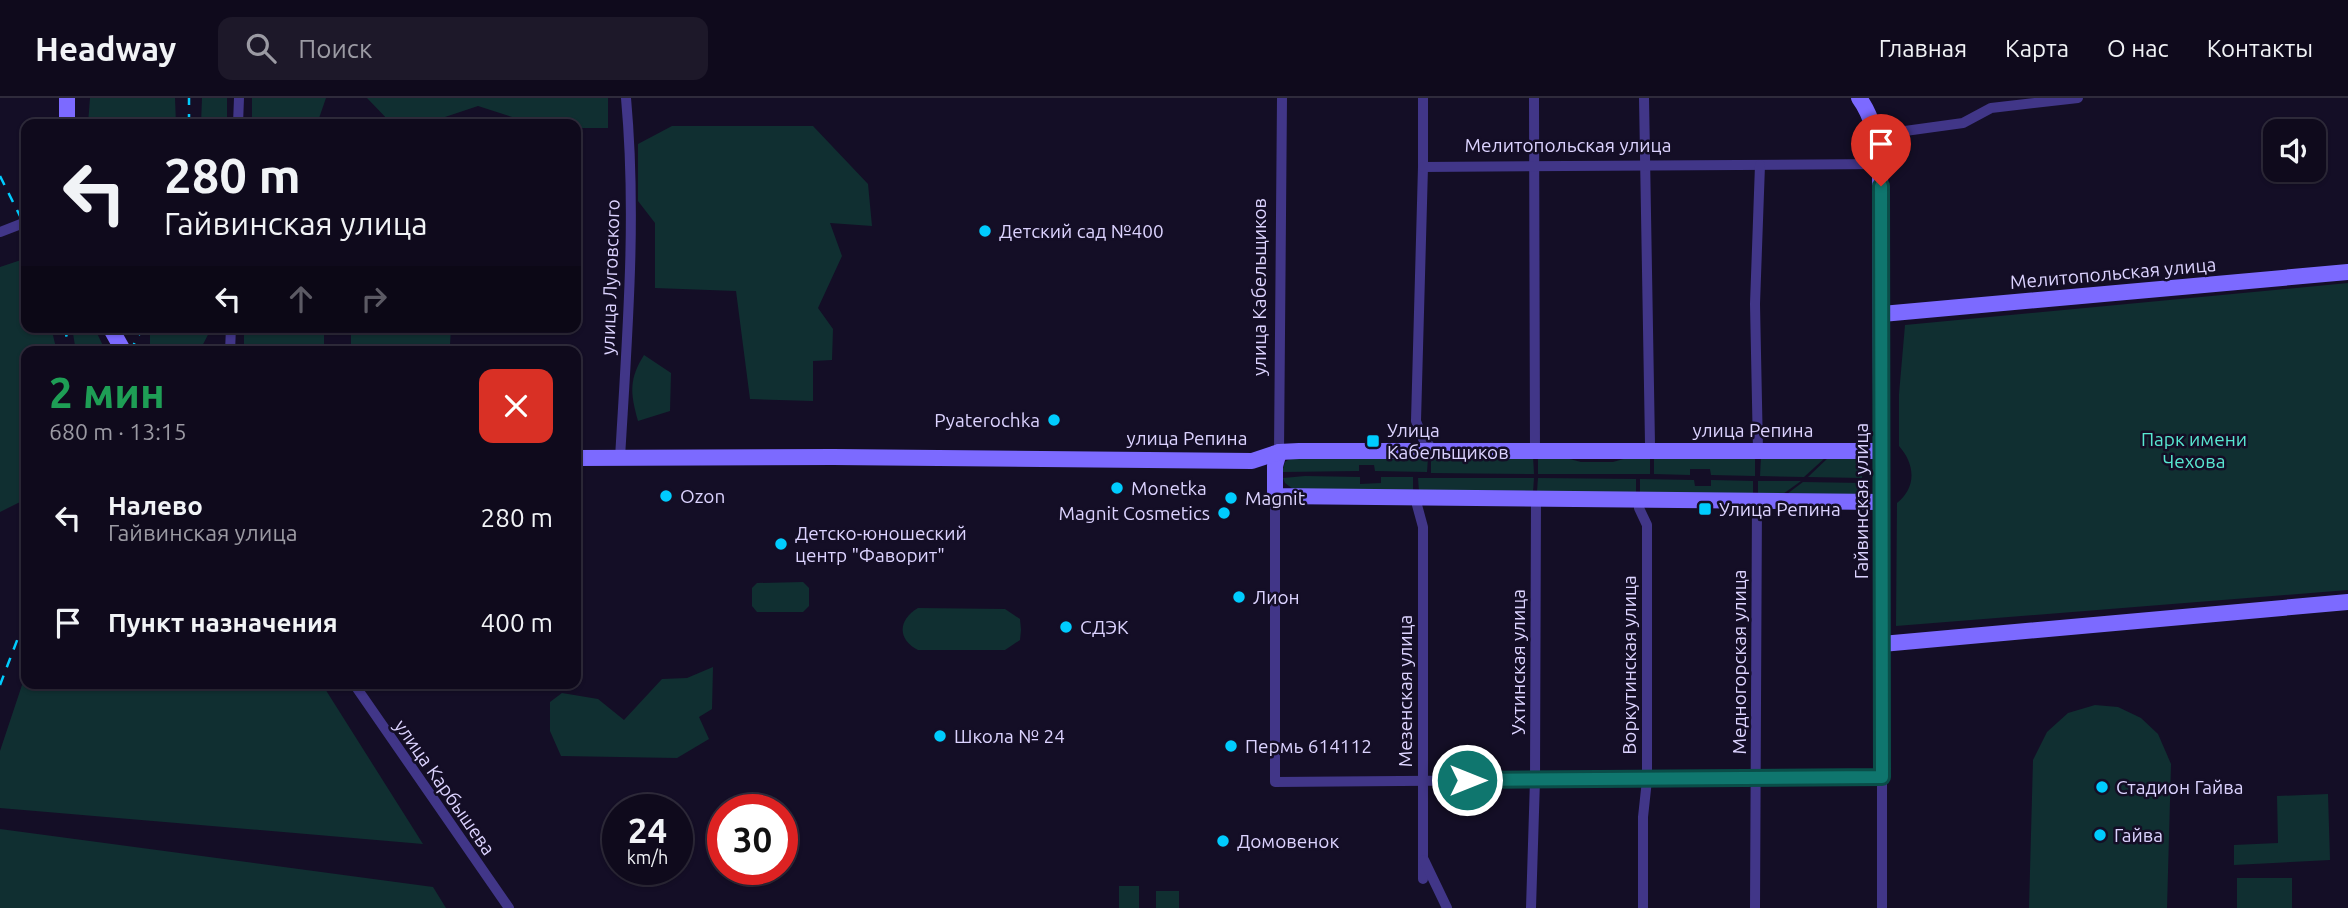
<!DOCTYPE html>
<html lang="ru">
<meta charset="utf-8">
<style>
:root{--surface:#0f0a1c;--page:#1d1829;--text:#f1f3f6;--muted:#9b9aa3;--line:#2f2b3b}
body{margin:0;font-family:Ubuntu,sans-serif;background:var(--page);color:var(--text);height:100vh;display:flex;flex-direction:column;font-size:26px;white-space:nowrap}
*{box-sizing:border-box;margin:0}
p{font-size:23px;color:var(--muted)}
.icon{flex:none;width:38px;height:38px;fill:none;stroke:currentColor;stroke-width:2;stroke-linecap:round;stroke-linejoin:round}
.map{position:relative;flex:1;overflow:hidden}
.sheet{position:absolute;left:21px;top:248px;width:560px;height:343px;display:flex;flex-direction:column;background:var(--surface);border-radius:14px;box-shadow:0 2px 5px #0004,0 0 0 2px var(--line)}
.sheet>*{flex:none}
.hud{position:absolute;left:21px;top:21px;width:560px;height:214px;border-radius:14px;box-shadow:0 2px 5px #0004,0 0 0 2px var(--line);background:#0f0a1c;color:var(--text);overflow:hidden}
.tools{position:absolute;left:2263px;top:21px;display:grid;gap:14px}
.tools a{display:grid;place-items:center;width:63px;height:63px;border-radius:14px;background:var(--surface);box-shadow:0 2px 5px #0004,0 0 0 2px var(--line);font-size:35px}
.speed{position:absolute;left:602px;top:696px;display:flex;gap:14px;font-size:35px;font-weight:700;text-align:center}
.speed>*{display:grid;place-content:center;width:91px;height:91px;border-radius:50%;background:var(--surface);box-shadow:0 2px 5px #0004,0 0 0 2px var(--line);line-height:1}
.speed small{font-size:18px;font-weight:400}
.speed .limit{border:10px solid #d22;background:#fff;color:#111}
.pin{position:absolute;display:grid;place-items:center;width:60px;height:60px;color:#fff;margin:-72px -30px;border-radius:50% 50% 50% 0;rotate:-45deg;box-shadow:0 0 7px #0007}
.pin .icon{rotate:45deg}
.me{position:absolute;width:77px;margin:-38px;rotate:90deg;stroke-linejoin:round;filter:drop-shadow(0 0 5px #0008)}
.turn{display:flex;align-items:center;gap:24px;height:147px;padding:0 28px;font-size:32px}
.turn .icon{width:91px;height:91px;stroke-width:2.5}
.turn b{display:block;font-size:49px;line-height:60px}
.lanes{display:flex;align-items:center;height:66px;padding:0 28px;background:#0003;justify-content:center;gap:35px;direction:ltr}
.lanes .off{opacity:.35}
.round{display:grid;place-items:center;flex:none;width:74px;height:74px;border-radius:14px;background:var(--page)}
.head{display:flex;align-items:center;justify-content:space-between;height:119px;padding:0 28px}
h1{font-size:42px;font-weight:700;line-height:52px;color:#1e9e55}
ul{padding:0;list-style:none}
li{display:flex;align-items:center;gap:21px;height:105px;padding:0 28px}
li div{flex:1}
li b{display:block;font-size:26px}
li em{font-style:normal}
header{display:flex;align-items:center;gap:42px;box-sizing:border-box;height:98px;padding:0 35px;background:var(--surface);border-bottom:2px solid var(--line)}
header strong{font-size:33px}
nav{display:flex;gap:38px;margin-inline-start:auto;font-size:24px}
.search{width:490px;height:63px;background:var(--page);display:flex;align-items:center;gap:18px;box-sizing:border-box;padding:0 24px;border-radius:14px;color:var(--muted);font-size:26px}
.map>svg:first-child{display:block}
</style>
<header>
<strong>Headway</strong>
<div class="search"><svg class="icon" aria-label="search" viewBox="0 0 24 24"><circle cx="10" cy="10" r="6"/><path d="M15 15l6 6"/></svg>Поиск</div>
<nav><a>Главная</a><a>Карта</a><a>О нас</a><a>Контакты</a></nav>
</header>
<div class="map">
<svg width="2348" height="810" viewBox="0 0 2348 810">
<rect width="100%" height="100%" fill="#140e26"/>
<g fill="#102f31">
<path d="M90,0H175L176,26H88Z"/>
<path d="M202,0H227V26H201Z"/>
<path d="M252,0H326L317,26H252Z"/>
<path d="M367,0H608V30H576V26H534L478,8L424,26H392Z"/>
<path d="M672,28H813L868,86L872,128L830,125L842,158L818,210L833,231L832,262L813,263V303L750,301L736,193L655,190V125L638,103V46Z"/>
<path d="M21,162L26,173V229H51L57,254H26V401L0,414V169Z"/>
<path d="M2348,185V492L1896,528L1897,405C1917,389 1915,366 1899,348V296L1905,227Z"/>
<path d="M72,229H94L106,254H76Z"/>
<path d="M154,229H212L199,254H150V235Z"/>
<rect x="244" y="229" width="80" height="25"/>
<path d="M351,229H451L450,247L445,254H358L351,247Z"/>
<path d="M644,257L671,275L670,313L638,323C630,295 629,281 644,257Z"/>
<path d="M1533,358L1534,376L1431,375V360Z"/>
<path d="M1650,358V376H1538V359H1562L1581,364H1613L1627,360Z"/>
<path d="M1654,359H1755V378L1711,377L1710,371H1690V377L1654,376Z"/>
<path d="M1761,359H1826L1804,379L1760,378Z"/>
<path d="M1829,359L1861,360L1863,363L1862,380L1808,379Z"/>
<path d="M1291,360H1428L1427,374L1375,373L1374,367H1359V373L1282,374L1285,364Z"/>
<path d="M1305,378L1360,379V386L1381,385V379H1413V393L1293,391L1285,385L1283,380Z"/>
<path d="M1418,380H1534L1533,394L1419,393Z"/>
<path d="M1538,380L1636,381V395L1537,394Z"/>
<path d="M1640,381L1694,382L1695,388H1711V382L1753,383V396L1640,395Z"/>
<path d="M1758,383H1801L1783,396H1758Z"/>
<path d="M1803,384L1862,385V397L1787,396Z"/>
<path d="M803,484L809,490V508L803,514H757L752,508V490L757,485Z"/>
<path d="M918,510L1005,511L1020,521L1021,532L1020,542L1005,552H918C897,541 898,522 918,510Z"/>
<path d="M713,569L712,611L699,619L709,641L677,660L561,658L550,633V604L562,595L598,601L624,622L662,581L687,580Z"/>
<path d="M26,575V586H322L423,746L0,710V653Z"/>
<path d="M2095,607L2118,609L2141,620L2158,636L2171,666L2167,810H2029L2033,662L2047,634L2068,615Z"/>
<path d="M2328,696L2330,762L2234,767V747L2278,745L2277,698Z"/>
<path d="M0,731L433,789L446,810H0Z"/>
<rect x="2237" y="780" width="55" height="30"/>
<rect x="1119" y="788" width="20" height="22"/>
<rect x="1156" y="793" width="23" height="17"/>
</g>
<g fill="none" stroke-linecap="round" stroke-linejoin="round">
<g stroke="#413688" stroke-width="10">
<path d="M1423,0V69L1416,323L1423,341L1429,347"/>
<path d="M1534,0L1535,353"/>
<path d="M1644,0L1650,346"/>
<path d="M238,26L239,0"/>
<path d="M1876,37L1963,25L1991,10L2078,0"/>
<path d="M1423,69L1880,66"/>
<path d="M0,134L26,124"/>
<path d="M230,254L231,229"/>
<path d="M1758,353L1755,206L1760,67"/>
<path d="M1279,354L1282,0"/>
<path d="M620,360C627,240 637,120 626,0"/>
<path d="M1275,398V684L1882,679"/>
<path d="M1417,407L1423,429V781"/>
<path d="M1639,410L1647,427V682L1643,719V810"/>
<path d="M354,586L509,810"/>
<path d="M1424,762L1447,810"/>
<path d="M1531,810L1535,682L1536,401"/>
<path d="M1755,810L1757,403"/>
<path d="M1882,810V546"/>
</g>
<g stroke="#7c6aff" stroke-width="16">
<path d="M67,0V26"/>
<path d="M1859,0C1873,19 1877,42 1880,66L1882,546L2348,504"/>
<path d="M1882,216L2348,174"/>
<path d="M110,229L124,254"/>
<path d="M1279,354L1275,368V398L1882,404"/>
<path d="M576,360L833,359L1252,363L1279,354L1299,353H1882"/>
</g>
<g stroke="#00ccfe" stroke-width="2.5" stroke-dasharray="10 9" stroke-linecap="butt">
<path d="M189,26V0"/>
<path d="M0,78L26,130"/>
<path d="M64,229L71,254"/>
<path d="M130,254L143,229"/>
<path d="M0,587L26,519"/>
</g>
</g>
<g fill="none" stroke-linecap="round" stroke-linejoin="round">
<defs>
<path id="route" d="M1467,682L1882,679L1881,88"/>
</defs>
<use href="#route" stroke="#0a4d48" stroke-width="18"/>
<use href="#route" stroke="#0f766e" stroke-width="12"/>
</g>
<g fill="#00ccfe" stroke="#140e26" stroke-width="2.5">
<circle cx="985" cy="133" r="7"/>
<circle cx="1054" cy="322" r="7"/>
<rect x="1366" y="336" width="14" height="14" rx="3.5"/>
<circle cx="1117" cy="390" r="7"/>
<circle cx="666" cy="398" r="7"/>
<circle cx="1231" cy="400" r="7"/>
<rect x="1698" y="404" width="14" height="14" rx="3.5"/>
<circle cx="1224" cy="415" r="7"/>
<circle cx="781" cy="446" r="7"/>
<circle cx="1239" cy="499" r="7"/>
<circle cx="1066" cy="529" r="7"/>
<circle cx="940" cy="638" r="7"/>
<circle cx="1231" cy="648" r="7"/>
<circle cx="2102" cy="689" r="7"/>
<circle cx="2100" cy="737" r="7"/>
<circle cx="1223" cy="743" r="7"/>
</g>
<g text-anchor="middle" dominant-baseline="central" stroke-width="5" stroke-linejoin="round" paint-order="stroke">
<g font-size="19" fill="#dcd3ff" stroke="#140e26">
<text x="1568" y="47">Мелитопольская улица</text>
<text transform="translate(2113 175) rotate(-5)">Мелитопольская улица</text>
<text transform="translate(610 179) rotate(-88)">улица Луговского</text>
<text transform="translate(1259 189) rotate(-90)">улица Кабельщиков</text>
<text x="1753" y="332">улица Репина</text>
<text x="1187" y="340">улица Репина</text>
<text transform="translate(1861 403) rotate(-90)">Гайвинская улица</text>
<text transform="translate(1518 564) rotate(-90)">Ухтинская улица</text>
<text transform="translate(1739 564) rotate(-90)">Медногорская улица</text>
<text transform="translate(1629 567) rotate(-90)">Воркутинская улица</text>
<text transform="translate(1405 593) rotate(-90)">Мезенская улица</text>
<text transform="translate(445 689) rotate(55)">улица Карбышева</text>
</g>
<g font-size="19" fill="#dcd3ff" stroke="#140e26" text-anchor="start">
<text x="999" y="133">Детский сад №400</text>
<text x="1040" y="322" text-anchor="end">Pyaterochka</text>
<text x="1387" y="332">Улица<tspan x="1387" dy="22">Кабельщиков</tspan></text>
<text x="1131" y="390">Monetka</text>
<text x="680" y="398">Ozon</text>
<text x="1245" y="400">Magnit</text>
<text x="1719" y="411">Улица Репина</text>
<text x="1210" y="415" text-anchor="end">Magnit Cosmetics</text>
<text x="795" y="435">Детско-юношеский<tspan x="795" dy="22">центр "Фаворит"</tspan></text>
<text x="1253" y="499">Лион</text>
<text x="1080" y="529">СДЭК</text>
<text x="954" y="638">Школа № 24</text>
<text x="1245" y="648">Пермь 614112</text>
<text x="2116" y="689">Стадион Гайва</text>
<text x="2114" y="737">Гайва</text>
<text x="1237" y="743">Домовенок</text>
</g>
<g font-size="19" fill="#58e6d0" stroke="#140e26">
<text x="2194" y="341">Парк имени<tspan x="2194" dy="22">Чехова</tspan></text>
</g>
</g>
</svg>
<div class="tools">
<a><svg class="icon" aria-label="sound" viewBox="0 0 24 24"><path d="M4 9h4l5-4v14l-5-4H4zM17 9q2 3 0 6"/></svg></a>
</div>
<div class="speed"><div>24<small>km/h</small></div><div class="limit">30</div></div>
<div class="pin" style="left:1881px;top:88px;background:#d93025"><svg class="icon" aria-label="arrive" viewBox="0 0 24 24"><path d="M6 21V4h12l-3 4 3 4H6"/></svg></div>
<svg class="me" style="left:1467px;top:682px" viewBox="-20 -20 40 40"><circle r="17" fill="#0f766e" stroke="#fff" stroke-width="3"/><path d="M0-11L8 9 0 5-8 9z" fill="#fff"/></svg>
<div class="hud">
<div class="turn"><svg class="icon" aria-label="left" viewBox="0 0 24 24"><path d="M17 20v-9H6M10 6l-5 5 5 5"/></svg><div><b>280 m</b>Гайвинская улица</div></div>
<div class="lanes"><svg class="icon" aria-label="left" viewBox="0 0 24 24"><path d="M17 20v-9H6M10 6l-5 5 5 5"/></svg><svg class="icon off" aria-label="ahead" viewBox="0 0 24 24"><path d="M12 20V5M6 11l6-6 6 6"/></svg><svg class="icon off" aria-label="right" viewBox="0 0 24 24"><path d="M7 20v-9h11M14 6l5 5-5 5"/></svg></div>
</div>
<section class="sheet">
<div class="head"><div><h1>2 мин</h1><p>680 m · 13:15</p></div><a class="round" style="background:#d93025;color:#fff"><svg class="icon" aria-label="close" viewBox="0 0 24 24"><path d="M6 6l12 12M18 6L6 18"/></svg></a></div>
<ul>
<li><svg class="icon" aria-label="left" viewBox="0 0 24 24"><path d="M17 20v-9H6M10 6l-5 5 5 5"/></svg><div><b>Налево</b><p>Гайвинская улица</p></div><em>280 m</em></li>
<li><svg class="icon" aria-label="arrive" viewBox="0 0 24 24"><path d="M6 21V4h12l-3 4 3 4H6"/></svg><div><b>Пункт назначения</b></div><em>400 m</em></li>
</ul>
</section>
</div>
